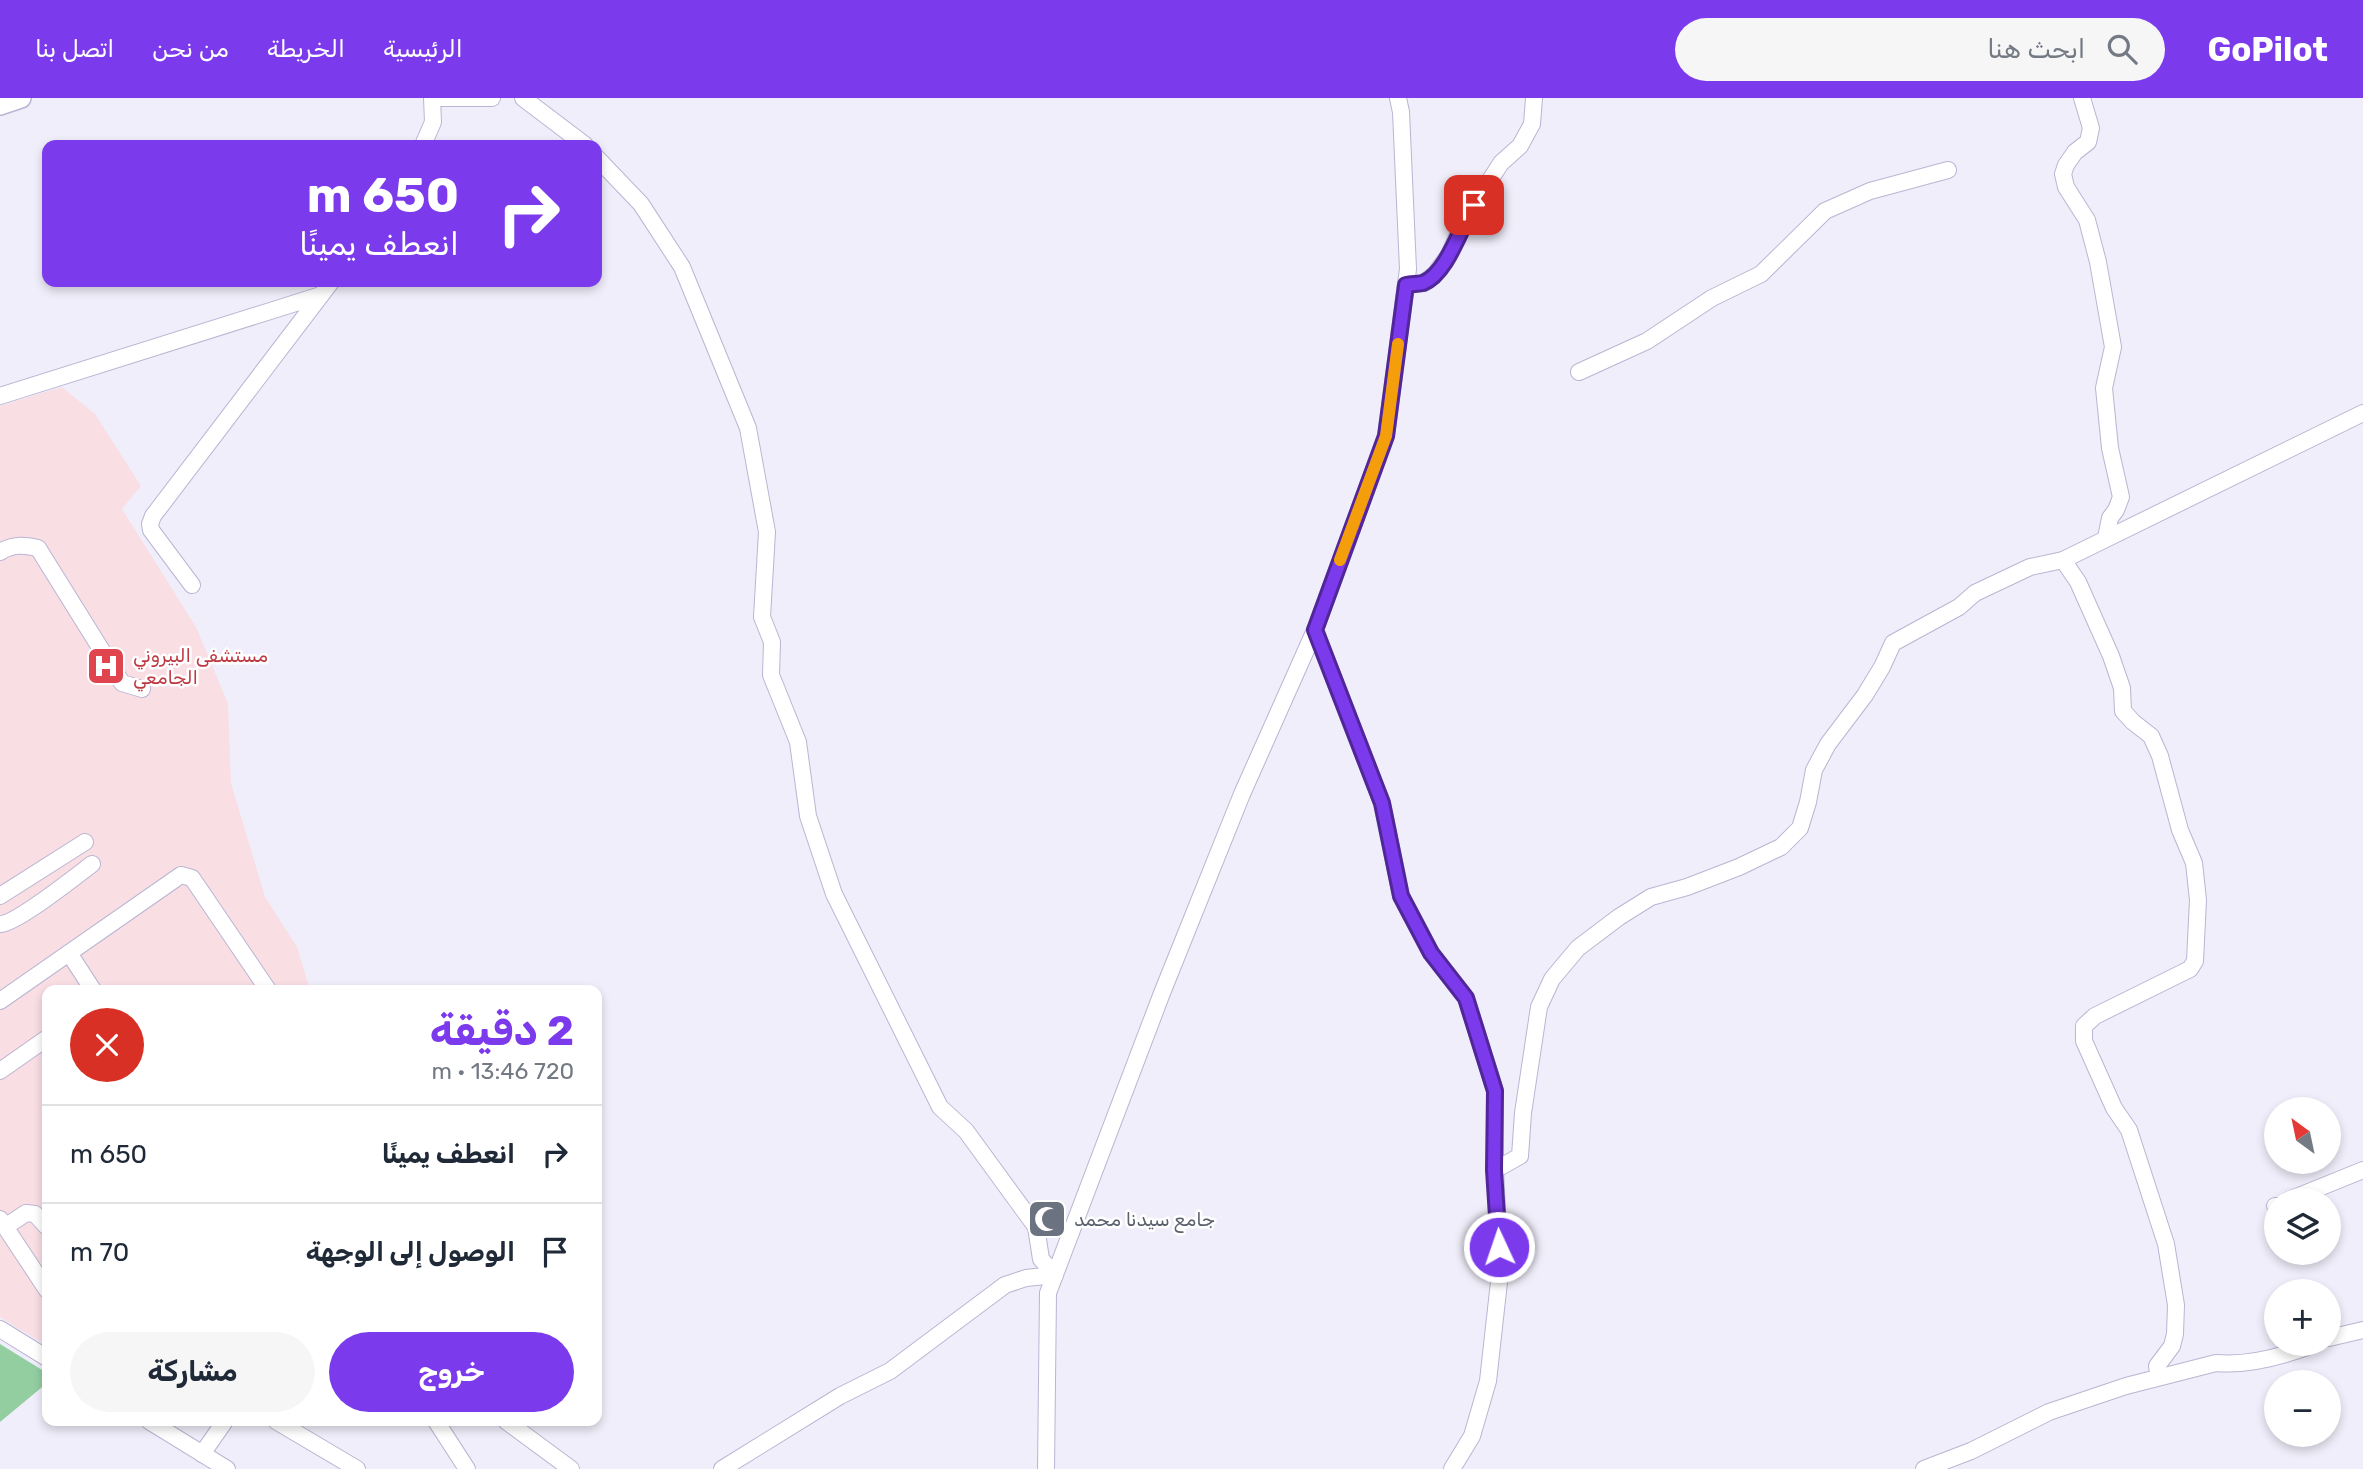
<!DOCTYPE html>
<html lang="ar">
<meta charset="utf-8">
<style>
:root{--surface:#fff;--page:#f6f6f7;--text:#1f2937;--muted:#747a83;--line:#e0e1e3;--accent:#7c3aed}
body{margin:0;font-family:Rubik,"Noto Sans Arabic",sans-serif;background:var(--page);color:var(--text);direction:rtl;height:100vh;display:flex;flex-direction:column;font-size:26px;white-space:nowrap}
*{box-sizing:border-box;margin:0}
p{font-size:23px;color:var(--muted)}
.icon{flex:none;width:38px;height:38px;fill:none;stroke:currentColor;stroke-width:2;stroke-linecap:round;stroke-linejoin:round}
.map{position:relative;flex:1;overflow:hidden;direction:ltr}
.side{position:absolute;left:42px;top:887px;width:560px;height:441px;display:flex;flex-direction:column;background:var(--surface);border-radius:14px;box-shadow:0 4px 10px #0003;direction:rtl}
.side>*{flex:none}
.hud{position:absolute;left:42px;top:42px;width:560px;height:147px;border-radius:14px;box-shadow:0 4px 10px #0003;direction:rtl;background:#7c3aed;color:#fff;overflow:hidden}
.needle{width:46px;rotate:327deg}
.controls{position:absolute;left:2264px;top:999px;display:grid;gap:14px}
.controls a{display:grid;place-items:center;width:77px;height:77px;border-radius:50%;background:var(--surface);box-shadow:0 4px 10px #0003;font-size:35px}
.pin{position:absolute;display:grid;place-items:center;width:60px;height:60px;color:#fff;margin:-30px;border-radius:14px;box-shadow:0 4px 10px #0006}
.me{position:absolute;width:77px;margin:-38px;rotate:357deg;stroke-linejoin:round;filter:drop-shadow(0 0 5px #0008)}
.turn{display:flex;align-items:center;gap:24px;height:147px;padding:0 28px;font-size:32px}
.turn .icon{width:91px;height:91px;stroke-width:2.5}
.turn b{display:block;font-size:49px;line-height:60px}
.round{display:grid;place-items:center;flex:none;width:74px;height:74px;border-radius:37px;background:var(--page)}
.summary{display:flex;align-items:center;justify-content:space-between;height:119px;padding:0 28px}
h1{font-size:42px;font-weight:700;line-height:52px;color:var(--accent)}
.primary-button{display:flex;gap:14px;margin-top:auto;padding:14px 28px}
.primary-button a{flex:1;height:80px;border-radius:42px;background:var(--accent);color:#fff;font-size:28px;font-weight:700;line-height:80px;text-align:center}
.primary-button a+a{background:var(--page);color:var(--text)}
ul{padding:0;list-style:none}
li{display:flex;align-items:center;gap:21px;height:98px;padding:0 28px;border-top:2px solid var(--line)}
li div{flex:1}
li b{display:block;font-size:26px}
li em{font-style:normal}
header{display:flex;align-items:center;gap:42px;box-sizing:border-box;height:98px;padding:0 35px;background:var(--accent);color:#fff}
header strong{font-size:33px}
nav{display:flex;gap:38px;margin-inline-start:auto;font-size:24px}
.search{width:490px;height:63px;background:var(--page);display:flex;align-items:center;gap:18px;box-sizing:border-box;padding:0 24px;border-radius:38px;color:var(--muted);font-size:26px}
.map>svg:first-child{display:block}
</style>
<header>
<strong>GoPilot</strong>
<div class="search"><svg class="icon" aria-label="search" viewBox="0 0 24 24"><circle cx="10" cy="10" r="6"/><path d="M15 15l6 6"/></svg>ابحث هنا</div>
<nav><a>الرئيسية</a><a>الخريطة</a><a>من نحن</a><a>اتصل بنا</a></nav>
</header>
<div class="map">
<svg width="2363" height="1371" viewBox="0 0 2363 1371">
<rect width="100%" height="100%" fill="#f0eefa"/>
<path fill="#f9dee4" d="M62,289L95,316L141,388L122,411L196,529L228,606L231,685L265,799L297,849L310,892H47V1248L0,1219V308Z"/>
<path fill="#93cea1" d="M0,1246L47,1275V1285L0,1324Z"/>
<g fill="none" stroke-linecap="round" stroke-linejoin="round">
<defs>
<g id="minor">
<path d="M440,0H492"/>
<path d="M523,0L585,47"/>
<path d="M2082,0L2091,30L2088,44L2075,54L2066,67L2063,76L2066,89L2087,122L2098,164L2113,249L2104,290L2110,350L2121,399L2116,412L2110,420L2106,440"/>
<path d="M423,47L433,24L432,0"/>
<path d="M597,60L641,106L682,169L748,330L767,434L762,519L772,544L771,577L798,644L808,718L834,796L940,1009L966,1033L1036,1129L1041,1161L1055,1177L1026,1180L1005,1187L890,1273L840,1298L722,1371"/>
<path d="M1406,187L1424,185L1435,176L1449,157L1465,121L1501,65L1520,48L1532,26L1534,0"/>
<path d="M1579,274L1647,243L1712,200L1761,176L1825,113L1870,93L1948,72"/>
<path d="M0,298L321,197"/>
<path d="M0,454C13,446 23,447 38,450L122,585L142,591"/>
<path d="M2063,462L2078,484L2111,558L2122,590L2123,613L2133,624L2151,638L2160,658L2180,732L2194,765L2198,802L2195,863L2190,871L2095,918L2084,928V943L2114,1010L2129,1032L2166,1146L2176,1207L2175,1236L2172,1248L2157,1268L2159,1279"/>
<path d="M192,487L151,432L150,426L153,418L331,184"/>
<path d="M1315,532L1382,705L1401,798L1431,855L1466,900L1495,993V1072L1500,1175L1488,1283L1472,1338L1452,1371"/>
<path d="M0,798L85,744"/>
<path d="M0,826C16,826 76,778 92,766"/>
<path d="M69,855L93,892"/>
<path d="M0,903L181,777L192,780L268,892"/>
<path d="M0,973L47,940"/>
<path d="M1495,1072L1520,1058L1523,1015L1539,909L1552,881L1578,850L1619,819L1651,799L1687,789L1739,769L1781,749L1800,730L1808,704L1814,672L1828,646L1865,597L1882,569L1893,545L1959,509L1975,495L2030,469L2063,462L2363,315"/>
<path d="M2289,1102L2363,1072"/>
<path d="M2275,1108H2277"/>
<path d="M0,1121L47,1192"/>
<path d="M5,1129L26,1115L35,1116L47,1129"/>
<path d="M0,1231L47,1260"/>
<path d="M2329,1240L2363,1232"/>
<path d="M149,1323L227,1371"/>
<path d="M276,1323L357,1371"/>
<path d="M436,1323L467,1371"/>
<path d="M506,1323L571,1371"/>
<path d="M202,1356L225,1323"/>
<path d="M1046,1371L1048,1195L1162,895L1242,696L1315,532L1386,338L1408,171L1401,14L1398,0"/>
<path d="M1924,1371L1971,1353L2049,1314L2126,1288L2216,1265C2249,1268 2284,1258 2315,1246"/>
</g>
<path id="major" d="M0,7L21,0"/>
</defs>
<use href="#minor" stroke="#bab5d2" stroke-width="18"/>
<use href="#major" stroke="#bab5d2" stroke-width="22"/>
<use href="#minor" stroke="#fff" stroke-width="16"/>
<use href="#major" stroke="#fff" stroke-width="19"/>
</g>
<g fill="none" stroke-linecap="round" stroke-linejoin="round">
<defs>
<path id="route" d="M1474,107C1461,128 1447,176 1423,185C1418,186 1411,186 1406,187L1386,338L1315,532L1382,705L1401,798L1431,855L1466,900L1495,993L1494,1072L1499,1149"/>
</defs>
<use href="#route" stroke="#51269a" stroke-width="18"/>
<use href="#route" stroke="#7c3aed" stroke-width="12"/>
<path stroke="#f59e0b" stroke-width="12" d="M1340,462L1386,338L1398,246"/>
</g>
<defs>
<symbol id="hospital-square" viewBox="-11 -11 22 22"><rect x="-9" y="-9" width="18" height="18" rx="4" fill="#e0444e" stroke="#fff"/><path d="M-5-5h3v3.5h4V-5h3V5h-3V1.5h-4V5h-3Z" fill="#fff"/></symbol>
<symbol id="mosque-square" viewBox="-11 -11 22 22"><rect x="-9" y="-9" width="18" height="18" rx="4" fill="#6b7280" stroke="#fff"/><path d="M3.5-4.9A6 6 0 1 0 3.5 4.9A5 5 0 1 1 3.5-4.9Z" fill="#fff"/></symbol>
</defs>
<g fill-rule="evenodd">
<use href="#hospital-square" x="84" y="546" width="44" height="44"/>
<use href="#mosque-square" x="1025" y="1099" width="44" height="44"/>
</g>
<g text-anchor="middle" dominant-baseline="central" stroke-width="5" stroke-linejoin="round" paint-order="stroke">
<g font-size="19" fill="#be3a42" stroke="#fff" text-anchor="start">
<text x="133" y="557">مستشفى البيروني<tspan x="133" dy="22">الجامعي</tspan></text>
</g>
<g font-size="19" fill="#5b616d" stroke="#fff" text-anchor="start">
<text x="1074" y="1121">جامع سيدنا محمد</text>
</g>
</g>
</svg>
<div class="controls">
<a><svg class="needle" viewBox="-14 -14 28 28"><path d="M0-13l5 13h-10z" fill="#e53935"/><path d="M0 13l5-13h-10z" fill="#747a83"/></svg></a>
<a><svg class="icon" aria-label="layers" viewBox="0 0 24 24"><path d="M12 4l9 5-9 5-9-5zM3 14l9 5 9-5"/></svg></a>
<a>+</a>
<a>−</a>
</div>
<div class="pin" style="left:1474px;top:107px;background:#d93025"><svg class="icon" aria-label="arrive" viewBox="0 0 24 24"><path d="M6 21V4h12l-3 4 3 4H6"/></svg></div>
<svg class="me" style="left:1499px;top:1149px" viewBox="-20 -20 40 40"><circle r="17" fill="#7c3aed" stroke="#fff" stroke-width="3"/><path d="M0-11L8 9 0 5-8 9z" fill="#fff"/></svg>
<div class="hud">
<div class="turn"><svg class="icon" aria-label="right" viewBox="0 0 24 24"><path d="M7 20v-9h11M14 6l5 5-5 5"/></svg><div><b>650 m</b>انعطف يمينًا</div></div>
</div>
<section class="side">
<div class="summary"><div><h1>2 دقيقة</h1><p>720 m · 13:46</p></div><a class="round" style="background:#d93025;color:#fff"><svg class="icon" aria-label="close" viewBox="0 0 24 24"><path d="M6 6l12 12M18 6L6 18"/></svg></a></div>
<ul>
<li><svg class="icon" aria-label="right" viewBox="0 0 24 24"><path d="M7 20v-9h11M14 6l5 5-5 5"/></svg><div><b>انعطف يمينًا</b></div><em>650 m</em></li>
<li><svg class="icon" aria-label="arrive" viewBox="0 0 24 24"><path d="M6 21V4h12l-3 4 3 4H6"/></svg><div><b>الوصول إلى الوجهة</b></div><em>70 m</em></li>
</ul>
<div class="primary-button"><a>خروج</a><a>مشاركة</a></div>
</section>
</div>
